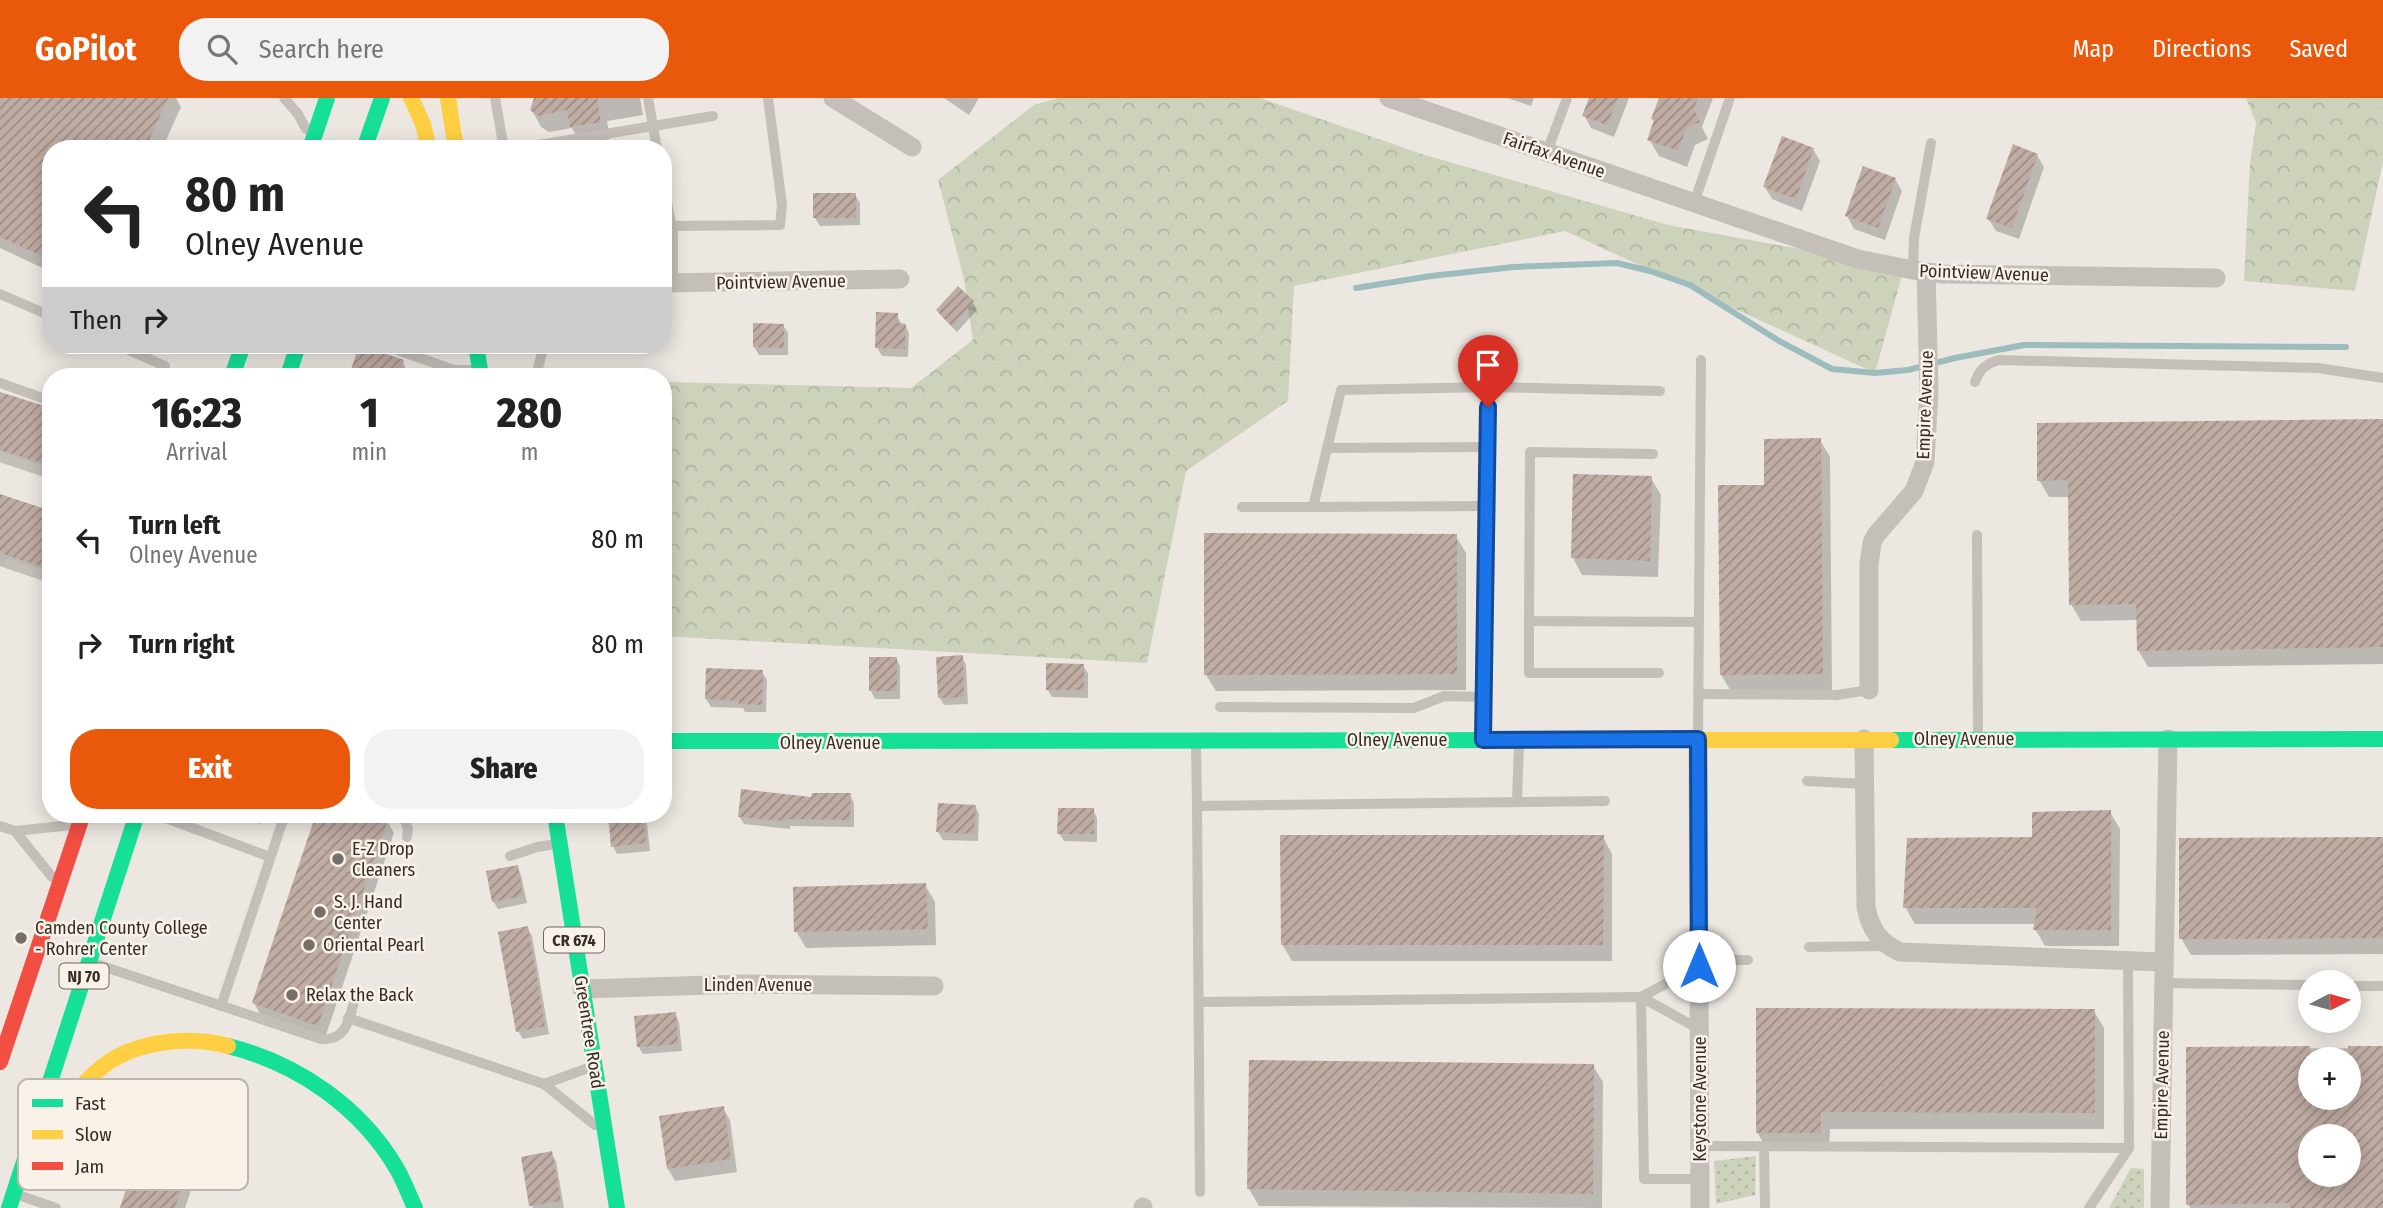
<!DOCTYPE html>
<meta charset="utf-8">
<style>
:root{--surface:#fff;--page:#f2f2f2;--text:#222;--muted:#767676;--accent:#ea580c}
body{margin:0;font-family:"Fira Sans Condensed",sans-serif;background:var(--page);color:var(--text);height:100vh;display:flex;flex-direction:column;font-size:26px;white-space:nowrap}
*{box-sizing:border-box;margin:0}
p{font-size:23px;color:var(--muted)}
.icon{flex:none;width:38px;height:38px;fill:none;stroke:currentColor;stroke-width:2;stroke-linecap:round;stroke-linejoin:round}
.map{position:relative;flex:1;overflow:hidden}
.details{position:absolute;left:42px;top:270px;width:630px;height:455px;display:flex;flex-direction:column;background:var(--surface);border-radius:28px;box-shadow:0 4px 18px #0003}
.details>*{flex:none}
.guide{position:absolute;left:42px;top:42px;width:630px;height:214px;border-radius:28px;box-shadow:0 4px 18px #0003;background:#fff;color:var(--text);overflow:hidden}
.needle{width:46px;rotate:84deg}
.buttons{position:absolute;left:2298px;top:872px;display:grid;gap:14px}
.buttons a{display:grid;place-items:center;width:63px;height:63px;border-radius:50%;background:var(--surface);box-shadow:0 4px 18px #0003;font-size:35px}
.pin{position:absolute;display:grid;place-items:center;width:60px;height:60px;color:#fff;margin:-72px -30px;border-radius:50% 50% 50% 0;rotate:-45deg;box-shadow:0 0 7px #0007}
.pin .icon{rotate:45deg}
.me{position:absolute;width:77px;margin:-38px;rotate:0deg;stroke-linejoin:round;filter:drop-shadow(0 0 5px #0008)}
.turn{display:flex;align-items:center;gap:24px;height:147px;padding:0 28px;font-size:32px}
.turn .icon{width:91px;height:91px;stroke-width:2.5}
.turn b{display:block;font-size:49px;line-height:60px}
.then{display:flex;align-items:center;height:66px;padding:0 28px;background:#0003;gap:14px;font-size:26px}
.eta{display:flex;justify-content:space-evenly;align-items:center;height:119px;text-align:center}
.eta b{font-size:42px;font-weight:800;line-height:49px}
.action{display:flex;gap:14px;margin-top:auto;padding:14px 28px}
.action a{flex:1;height:80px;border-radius:28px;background:var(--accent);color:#fff;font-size:28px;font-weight:800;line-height:80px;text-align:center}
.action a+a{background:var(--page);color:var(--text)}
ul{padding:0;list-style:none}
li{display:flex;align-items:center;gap:21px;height:105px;padding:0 28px}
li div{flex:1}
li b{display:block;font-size:26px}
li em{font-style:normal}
header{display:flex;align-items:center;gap:42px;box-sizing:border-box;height:98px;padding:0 35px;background:var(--accent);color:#fff}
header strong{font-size:33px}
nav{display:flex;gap:38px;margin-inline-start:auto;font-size:24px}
.search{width:490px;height:63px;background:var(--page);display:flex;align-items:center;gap:18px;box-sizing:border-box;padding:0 24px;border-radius:28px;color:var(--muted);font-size:26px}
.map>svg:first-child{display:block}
</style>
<header>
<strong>GoPilot</strong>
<div class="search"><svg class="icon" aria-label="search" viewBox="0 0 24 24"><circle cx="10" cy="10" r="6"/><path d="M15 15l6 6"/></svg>Search here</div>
<nav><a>Map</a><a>Directions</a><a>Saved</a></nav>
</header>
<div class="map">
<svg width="2383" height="1110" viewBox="0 0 2383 1110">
<defs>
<pattern id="grass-dots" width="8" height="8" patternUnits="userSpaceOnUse" patternTransform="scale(1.75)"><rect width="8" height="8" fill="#cdd2bb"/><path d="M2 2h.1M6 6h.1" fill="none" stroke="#b1b5a1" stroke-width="1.8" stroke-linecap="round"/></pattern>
<pattern id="forest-crowns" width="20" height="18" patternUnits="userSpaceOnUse" patternTransform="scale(1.75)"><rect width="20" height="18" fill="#cdd2bb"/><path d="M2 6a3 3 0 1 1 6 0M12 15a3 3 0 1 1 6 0" fill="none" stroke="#b1b5a1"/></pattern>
<pattern id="building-hatch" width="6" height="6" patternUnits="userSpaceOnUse" patternTransform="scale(1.75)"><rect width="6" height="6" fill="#bfaca3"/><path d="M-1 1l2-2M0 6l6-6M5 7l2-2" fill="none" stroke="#9c8c85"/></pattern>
</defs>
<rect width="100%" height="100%" fill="#ece7e1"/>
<g fill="url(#grass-dots)">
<path d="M1756,1058L1755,1097L1716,1106L1714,1063Z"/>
<path d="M2131,1070L2144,1071V1110H2109Z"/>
</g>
<g fill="url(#forest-crowns)">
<path d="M1058,0H1260L1425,57L1668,127L1904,170L1875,275L1565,133L1294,188L1288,303L1186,373L1147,565L663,538V304L669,284L911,290L973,242L964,181L938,82L1034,7Z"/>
<path d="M2246,0H2383V64L2355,193L2244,183L2250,65L2256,25Z"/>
</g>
<g fill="#0003" fill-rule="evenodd">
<path d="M0,0H176L181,9L162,51H51V174L0,150Z"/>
<path d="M535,0H640L643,17L607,23L610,41L581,46L572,30L549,34L541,29L532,12Z"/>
<path d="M944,0H979L969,17Z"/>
<path d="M1507,0H1534L1531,8Z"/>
<path d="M1591,0H1629L1614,39L1591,30L1584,17Z"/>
<path d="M1661,0H1713L1702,29L1708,41L1695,47L1687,69L1659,58L1649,41L1655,25L1653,21Z"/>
<path d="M1813,51L1820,63L1802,113L1772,101L1765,89Z"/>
<path d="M2037,57L2044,69L2019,141L1996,133L1988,120Z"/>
<path d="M1895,81L1902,93L1885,142L1854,131L1847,118Z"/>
<path d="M855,97L860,105V127L820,128L815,120Z"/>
<path d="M958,191L973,205L977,212L957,234L943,220L938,213Z"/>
<path d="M897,217L902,227H905L909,235L908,259L882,258L877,250Z"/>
<path d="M783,227L788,235V257H759L754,249Z"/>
<path d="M361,247L403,264L409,278H351Z"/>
<path d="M572,270L633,271L637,278H572Z"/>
<path d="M0,296L51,312V379L0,362Z"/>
<path d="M2383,322V566L2148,569L2138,552V522L2081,523L2071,506L2070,399H2049L2039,382Z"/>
<path d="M1820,342L1830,359L1832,593H1731L1721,577L1766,389Z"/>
<path d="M1651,380L1661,397L1658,479L1582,477L1573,460Z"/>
<path d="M0,398L51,415V485L0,468Z"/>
<path d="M1456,438L1466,455V592L1216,593L1206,577Z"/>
<path d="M962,559L966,567L968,606L944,607L939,599Z"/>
<path d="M896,560L900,568V601H875L871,593Z"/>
<path d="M1083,568L1088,575V600L1052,599L1047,591Z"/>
<path d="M762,574L767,582L766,614H745L743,610L711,609L706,601Z"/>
<path d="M850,697L854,705V729L790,728V731L744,726L739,718L813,701Z"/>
<path d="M975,708L979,716L978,743L943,742L938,734Z"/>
<path d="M1093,712L1097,720V744L1064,743L1059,735Z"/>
<path d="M2110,714L2120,731L2119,848H2045L2035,831L2036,826H1915L1905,809L2034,741Z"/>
<path d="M239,716H263L260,726L241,720Z"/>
<path d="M317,716H366L387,723L394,735L325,940L261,918L254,905Z"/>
<path d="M609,716H646L650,753L617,756L613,748Z"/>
<path d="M1603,739L1612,756V863H1292L1282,846Z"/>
<path d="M2383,741V856L2191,857L2181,840Z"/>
<path d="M517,769L521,777L527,805L498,811L493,803Z"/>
<path d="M925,787L935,804L936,847L806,850L796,833Z"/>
<path d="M527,830L532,838L549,936L523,941L518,933Z"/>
<path d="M2094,913L2104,930V1031H1830L1829,1051H1767L1757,1034Z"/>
<path d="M675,916L679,924L682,953L643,956L638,948Z"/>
<path d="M2383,950V1110H2190L2188,1106V951ZM2310,961H2348V999H2310ZM2310,1038H2348V1076H2310Z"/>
<path d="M1250,963L1593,968L1603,984L1602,1110L1259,1108L1249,1091Z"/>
<path d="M723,1010L730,1022L737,1074L675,1083L668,1071Z"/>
<path d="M551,1055L556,1063L564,1110H533L531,1107Z"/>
<path d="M192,1057L199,1069L185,1110H121Z"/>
</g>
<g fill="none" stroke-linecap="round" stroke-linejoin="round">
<path stroke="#9dbcbd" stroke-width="6" d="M1356,190L1431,178L1514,169L1617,165L1650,173L1690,187L1779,243L1832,271L1875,275L1908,272L1955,260L2024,247L2346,249"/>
</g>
<g fill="url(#building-hatch)" fill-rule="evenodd">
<path d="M0,0H168L145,51H51V162L0,139Z"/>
<path d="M534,0H597L601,24L570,29L567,12L538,18L530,12Z"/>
<path d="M1589,0H1618L1607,27L1582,18Z"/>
<path d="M1659,0H1698L1694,11L1700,24L1686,30L1678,53L1647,42L1654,22L1651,21Z"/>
<path d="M1782,38L1814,50L1796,101L1763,89Z"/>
<path d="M2013,46L2038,56L2012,130L1986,121Z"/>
<path d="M1863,68L1896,80L1878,130L1845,118Z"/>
<rect x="813" y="95" width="43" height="25"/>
<path d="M958,188L974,203L952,228L936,212Z"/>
<path d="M876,214L898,215V225L906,226L905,251L875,250Z"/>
<path d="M753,225L784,226V250L753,249Z"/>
<path d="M359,247L376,250L381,254L404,262L399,278H349Z"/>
<path d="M0,294L51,310V368L0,352Z"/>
<path d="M2383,321V549L2137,553L2136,506L2069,507L2068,382L2037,383V325Z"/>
<path d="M1821,340L1823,576L1720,577L1718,387H1764V341Z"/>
<path d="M1573,376L1652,378L1650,463L1571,460Z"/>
<path d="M0,396L51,413V472L0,455Z"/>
<path d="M1204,435L1457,436V576L1204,577Z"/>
<path d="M963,557L964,599L938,600L936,559Z"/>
<rect x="869" y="559" width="28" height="34"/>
<path d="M1046,565L1084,566V592H1046Z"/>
<path d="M706,570L763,572L762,607L739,606V603L705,601Z"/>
<path d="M741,691L811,699L812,695H851L850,722L786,721V723L738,719Z"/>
<path d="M938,705L976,707L974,736L936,734Z"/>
<path d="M1058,710H1094V736H1057Z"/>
<path d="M2111,712V832H2033L2037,810H1903L1907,740L2032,739V714Z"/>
<path d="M316,716H372L388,721L318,928L252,905Z"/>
<path d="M608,716H643L646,745L611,749Z"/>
<path d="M1280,737H1604L1603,847H1281Z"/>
<path d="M2383,739V840L2179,841V740Z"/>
<path d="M518,767L523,798L492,804L486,773Z"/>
<path d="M926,785L928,831L794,834L793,789Z"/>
<path d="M528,828L545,928L516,934L498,834Z"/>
<path d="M1756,910L2095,911V1015L1821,1014V1035H1756Z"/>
<path d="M676,914L678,946L637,949L634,918Z"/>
<path d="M2310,948V999H2348V948H2383V1110H2290V1105L2186,1107V949ZM2310,1038H2348V1076H2310Z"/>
<path d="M1249,962L1594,966L1593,1096L1247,1091Z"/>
<path d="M724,1008L731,1061L667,1071L659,1018Z"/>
<path d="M143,1039L193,1056L175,1110H120Z"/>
<path d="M552,1053L561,1103L529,1108L521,1059Z"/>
</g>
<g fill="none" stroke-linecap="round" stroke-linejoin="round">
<g stroke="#c5bfba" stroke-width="10">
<path d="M284,0L298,16L306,31"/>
<path d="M495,0L504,51"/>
<path d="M648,0L657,51"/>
<path d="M515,51L713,18"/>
<path d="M1547,54L1567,0"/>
<path d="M663,84L673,136V185"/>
<path d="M1694,105L1730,0"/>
<path d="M663,128L780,127L782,107L768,0"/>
<path d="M1913,172L1914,140L1931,45"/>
<path d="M0,196L51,218"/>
<path d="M117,247L165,268L161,278"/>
<path d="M383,247L454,272H476"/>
<path d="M536,278L544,247"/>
<path d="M1975,284C1980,271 1985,266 1999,262L2318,270L2383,280"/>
<path d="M0,285L51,303"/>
<path d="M1489,289L1660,293"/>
<path d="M1327,350L1487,349"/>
<path d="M1653,356L1530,354L1529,523L1699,524"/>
<path d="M0,359L51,376"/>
<path d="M1242,409H1313L1341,292L1489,289L1483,638"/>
<path d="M1313,409L1486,408"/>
<path d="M1977,437L1978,639"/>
<path d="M9,466L51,480"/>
<path d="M1529,523V575H1659"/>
<path d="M1698,596L1837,597L1869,592"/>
<path d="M1220,609L1414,610L1444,598L1482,599"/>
<path d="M1698,640L1701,262"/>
<path d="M1196,645L1197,708"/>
<path d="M1807,683L1865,686"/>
<path d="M1517,703L1519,646"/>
<path d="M155,716L270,759"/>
<path d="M403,716L408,731L407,739"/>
<path d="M0,728L15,733L72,727"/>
<path d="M15,733L52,779"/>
<path d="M510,758L537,749L557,746"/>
<path d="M1809,849L1885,848"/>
<path d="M1699,862H1748"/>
<path d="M96,866L321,941C349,944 350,915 357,893"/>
<path d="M2164,885L2310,887"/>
<path d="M2348,888H2383"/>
<path d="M1641,899L1699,931"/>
<path d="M1641,899L1699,868"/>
<path d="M1199,904L1641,899L1644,1081H1700"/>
<path d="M221,908L285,716"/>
<path d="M348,920L544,986L595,1027"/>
<path d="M544,986L591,969"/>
<path d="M1700,1048L2129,1050"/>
<path d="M1764,1048L1765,1110"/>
<path d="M1200,1094L1197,708L1605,703"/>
<path d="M21,1098L56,1110"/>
<path d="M2089,1110L2129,1050L2128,863"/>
</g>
<g stroke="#c5bfba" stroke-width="19">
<path d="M833,0L912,49"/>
<path d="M1389,0L1858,161L1913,172L1943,176L2216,180"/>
<path d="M663,185L900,181"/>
<path d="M1869,592V466L1872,445L1876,437L1914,393L1925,364L1929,293L1926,174"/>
<path d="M1698,641L1700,1110"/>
<path d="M1864,641L1866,809C1870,831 1880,845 1900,854L2163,864"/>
<path d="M582,891L745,886L934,888"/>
<path d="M1143,1109V1110"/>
<path d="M2160,1110L2168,641"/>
</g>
<g stroke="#16e098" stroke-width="16">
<path d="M310,51L327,0"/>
<path d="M364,51L382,0"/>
<path d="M476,247L481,278"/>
<path d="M232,278L243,247"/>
<path d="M288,278L298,247"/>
<path d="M1891,642L2383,641"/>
<path d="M663,643L1639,642"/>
<path d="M555,716L617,1110"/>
<path d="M228,948C297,965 361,1009 397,1071C404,1083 409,1097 415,1110"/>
<path d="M9,1110L137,716"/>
</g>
<g stroke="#ffcf43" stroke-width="16">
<path d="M411,0L423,26L429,51"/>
<path d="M448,0L456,51"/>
<path d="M1639,642H1891"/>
<path d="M32,1040C56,1021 73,995 96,974C130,943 185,937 228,948"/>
</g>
<path stroke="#f24e42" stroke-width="16" d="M0,964L83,716"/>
</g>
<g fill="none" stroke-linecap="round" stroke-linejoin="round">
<defs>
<path id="route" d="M1488,309L1483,642L1698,641L1699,868"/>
</defs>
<use href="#route" stroke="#114b97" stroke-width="18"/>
<use href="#route" stroke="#1a73e8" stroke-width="12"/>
</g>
<g fill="#766e69" stroke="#f9f2e8" stroke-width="2.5">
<circle cx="338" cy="761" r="7"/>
<circle cx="320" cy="814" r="7"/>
<circle cx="21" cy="840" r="7"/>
<circle cx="309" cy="847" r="7"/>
<circle cx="292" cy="897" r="7"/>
</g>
<g text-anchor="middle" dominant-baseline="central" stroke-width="5" stroke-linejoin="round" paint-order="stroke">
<g fill="#f9f2e8" stroke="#706862" stroke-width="2">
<rect x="544" y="829.5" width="60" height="25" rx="5"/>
<rect x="59.5" y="865.5" width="49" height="25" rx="5"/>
</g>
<g font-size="16" font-weight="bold" fill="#362d28">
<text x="574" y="842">CR 674</text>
<text x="84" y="878">NJ 70</text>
</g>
<g font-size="18" fill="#362d28" stroke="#f9f2e8">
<text transform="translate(1554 57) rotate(19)">Fairfax Avenue</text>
<text transform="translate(1984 175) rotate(2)">Pointview Avenue</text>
<text transform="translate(781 184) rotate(-1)">Pointview Avenue</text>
<text transform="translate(1925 307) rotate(-88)">Empire Avenue</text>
<text x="1964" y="641">Olney Avenue</text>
<text x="1397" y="642">Olney Avenue</text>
<text x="830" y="645">Olney Avenue</text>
<text x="758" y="887">Linden Avenue</text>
<text transform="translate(589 934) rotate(81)">Greentree Road</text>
<text transform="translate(2162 987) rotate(-89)">Empire Avenue</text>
<text transform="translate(1700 1001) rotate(-90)">Keystone Avenue</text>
</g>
<g font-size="18" fill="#362d28" stroke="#f9f2e8" text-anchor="start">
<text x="352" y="751">E-Z Drop<tspan x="352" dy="21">Cleaners</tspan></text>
<text x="334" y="804">S. J. Hand<tspan x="334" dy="21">Center</tspan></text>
<text x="35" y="830">Camden County College<tspan x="35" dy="21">- Rohrer Center</tspan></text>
<text x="323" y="847">Oriental Pearl</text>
<text x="306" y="897">Relax the Back</text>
</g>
</g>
<rect x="18" y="981" width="230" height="111" rx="10" fill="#f9f2e8" stroke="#beb7ae" stroke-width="2"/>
<rect x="32" y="1001" width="31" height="8" fill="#16e098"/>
<rect x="32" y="1032" width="31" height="9" fill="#ffcf43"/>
<rect x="32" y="1064" width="31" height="8" fill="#f24e42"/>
<g font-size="19" fill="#362d28">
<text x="75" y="1012">Fast</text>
<text x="75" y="1043">Slow</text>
<text x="75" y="1075">Jam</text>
</g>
</svg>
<div class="buttons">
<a><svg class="needle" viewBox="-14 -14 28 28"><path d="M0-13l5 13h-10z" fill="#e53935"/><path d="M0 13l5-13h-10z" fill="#767676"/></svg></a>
<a>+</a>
<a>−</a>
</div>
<div class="pin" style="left:1488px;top:309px;background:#d93025"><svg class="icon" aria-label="arrive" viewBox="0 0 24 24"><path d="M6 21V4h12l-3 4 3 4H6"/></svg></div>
<svg class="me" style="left:1699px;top:868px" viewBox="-20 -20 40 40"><circle r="19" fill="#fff"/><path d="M0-13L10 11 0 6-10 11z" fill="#1a73e8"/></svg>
<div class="guide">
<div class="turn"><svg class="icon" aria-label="left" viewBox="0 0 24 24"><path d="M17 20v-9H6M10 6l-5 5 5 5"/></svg><div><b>80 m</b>Olney Avenue</div></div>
<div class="then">Then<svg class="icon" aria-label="right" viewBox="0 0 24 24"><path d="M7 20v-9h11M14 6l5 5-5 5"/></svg></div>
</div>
<section class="details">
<div class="eta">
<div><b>16:23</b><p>Arrival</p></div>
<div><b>1</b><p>min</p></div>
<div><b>280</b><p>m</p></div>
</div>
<ul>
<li><svg class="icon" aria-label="left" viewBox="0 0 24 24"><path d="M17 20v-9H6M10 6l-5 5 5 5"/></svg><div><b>Turn left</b><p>Olney Avenue</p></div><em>80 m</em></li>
<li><svg class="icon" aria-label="right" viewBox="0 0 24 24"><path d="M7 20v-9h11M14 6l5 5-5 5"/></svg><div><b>Turn right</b></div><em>80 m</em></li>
</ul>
<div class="action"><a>Exit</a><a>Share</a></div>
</section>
</div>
